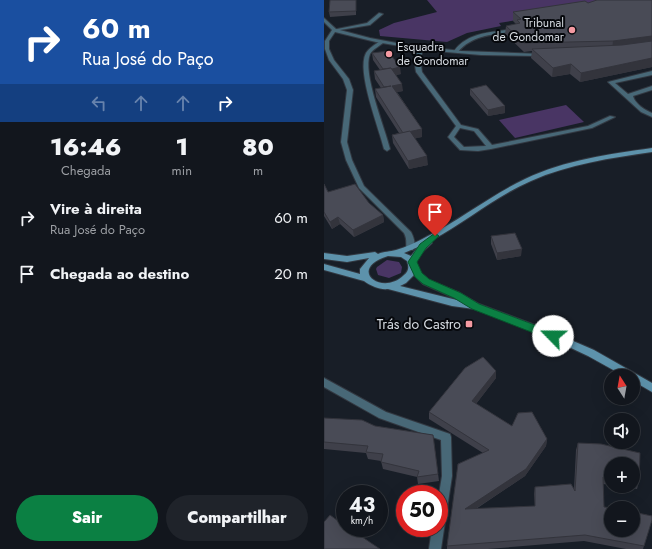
<!DOCTYPE html>
<html lang="pt">
<meta charset="utf-8">
<style>
:root{--surface:#12161d;--page:#1f232a;--text:#f1f3f6;--muted:#9c9fa4;--line:#31353b;--accent:#0b8043}
body{margin:0;font-family:Jost,sans-serif;background:var(--page);color:var(--text);height:100vh;display:flex;flex-direction:column;font-size:15px;white-space:nowrap}
*{box-sizing:border-box;margin:0}
p{font-size:13px;color:var(--muted)}
.icon{flex:none;width:22px;height:22px;fill:none;stroke:currentColor;stroke-width:2;stroke-linecap:round;stroke-linejoin:round}
.map{position:relative;flex:1;overflow:hidden}
.sheet{display:flex;flex-direction:column;background:var(--surface);width:324px}
.sheet>*{flex:none}
.guide{background:#1a4fa0;color:#fff;overflow:hidden}
.needle{width:26px;rotate:349deg}
.buttons{position:absolute;left:280px;top:369px;display:grid;gap:8px}
.buttons a{display:grid;place-items:center;width:36px;height:36px;border-radius:50%;background:var(--surface);box-shadow:0 4px 16px #0002,0 0 0 1px var(--line);font-size:20px}
.speed{position:absolute;left:12px;top:485px;display:flex;gap:8px;font-size:20px;font-weight:700;text-align:center}
.speed>*{display:grid;place-content:center;width:52px;height:52px;border-radius:50%;background:var(--surface);box-shadow:0 4px 16px #0002,0 0 0 1px var(--line);line-height:1}
.speed small{font-size:10px;font-weight:400}
.speed .limit{border:6px solid #d22;background:#fff;color:#111}
.pin{position:absolute;display:grid;place-items:center;width:34px;height:34px;color:#fff;margin:-41px -17px;border-radius:50% 50% 50% 0;rotate:-45deg;box-shadow:0 0 4px #0007}
.pin .icon{rotate:45deg}
.me{position:absolute;width:44px;margin:-22px;rotate:293deg;stroke-linejoin:round;filter:drop-shadow(0 0 3px #0008)}
.turn{display:flex;align-items:center;gap:14px;height:84px;padding:0 16px;font-size:18px}
.turn .icon{width:52px;height:52px;stroke-width:2.5}
.turn b{display:block;font-size:28px;line-height:34px}
.lanes{display:flex;align-items:center;height:38px;padding:0 16px;background:#0003;justify-content:center;gap:20px;direction:ltr}
.lanes .off{opacity:.35}
.eta{display:flex;justify-content:space-evenly;align-items:center;height:68px;text-align:center}
.eta b{font-size:24px;font-weight:800;line-height:28px}
.cta{display:flex;gap:8px;margin-top:auto;padding:8px 16px}
.cta a{flex:1;height:46px;border-radius:24px;background:var(--accent);color:#fff;font-size:16px;font-weight:800;line-height:46px;text-align:center}
.cta a+a{background:var(--page);color:var(--text)}
ul{padding:0;list-style:none}
li{display:flex;align-items:center;gap:12px;height:56px;padding:0 16px}
li div{flex:1}
li b{display:block;font-size:15px}
li em{font-style:normal}
main{display:flex;flex:1;min-height:0}
.map>svg:first-child{display:block}
</style>
<main>
<section class="sheet">
<div class="guide">
<div class="turn"><svg class="icon" aria-label="right" viewBox="0 0 24 24"><path d="M7 20v-9h11M14 6l5 5-5 5"/></svg><div><b>60 m</b>Rua José do Paço</div></div>
<div class="lanes"><svg class="icon off" aria-label="left" viewBox="0 0 24 24"><path d="M17 20v-9H6M10 6l-5 5 5 5"/></svg><svg class="icon off" aria-label="ahead" viewBox="0 0 24 24"><path d="M12 20V5M6 11l6-6 6 6"/></svg><svg class="icon off" aria-label="ahead" viewBox="0 0 24 24"><path d="M12 20V5M6 11l6-6 6 6"/></svg><svg class="icon" aria-label="right" viewBox="0 0 24 24"><path d="M7 20v-9h11M14 6l5 5-5 5"/></svg></div>
</div>
<div class="eta">
<div><b>16:46</b><p>Chegada</p></div>
<div><b>1</b><p>min</p></div>
<div><b>80</b><p>m</p></div>
</div>
<ul>
<li><svg class="icon" aria-label="right" viewBox="0 0 24 24"><path d="M7 20v-9h11M14 6l5 5-5 5"/></svg><div><b>Vire à direita</b><p>Rua José do Paço</p></div><em>60 m</em></li>
<li><svg class="icon" aria-label="arrive" viewBox="0 0 24 24"><path d="M6 21V4h12l-3 4 3 4H6"/></svg><div><b>Chegada ao destino</b></div><em>20 m</em></li>
</ul>
<div class="cta"><a>Sair</a><a>Compartilhar</a></div>
</section>
<div class="map">
<svg width="328" height="549" viewBox="0 0 328 549">
<rect width="100%" height="100%" fill="#181e27"/>
<g fill="#493564">
<path d="M103,0H294L260,9L175,23L177,26L143,33L123,42L56,36L55,30L70,23L113,12Z"/>
<path d="M242,105L260,122L191,138L175,120Z"/>
<path d="M63,260L75,262L78,267L77,273L65,278L54,275L52,269L53,267Z"/>
</g>
<g fill="none" stroke-linecap="round" stroke-linejoin="round">
<defs>
<g id="lane">
<path d="M55,13L59,14L46,25L10,31L8,30L43,23Z"/>
<path d="M190,29L192,30V31C170,35 149,34 134,52L130,51C144,32 168,32 190,29Z"/>
<path d="M56,41L60,42C56,46 49,49 46,54C38,73 61,128 66,149L63,151L60,149C55,128 32,71 42,53C45,48 52,44 56,41Z"/>
</g>
<g id="street">
<path d="M0,18L12,29L46,38L78,44L137,51L219,54V55L217,56L157,55L99,50L96,59L98,72L137,125L154,129L168,145L264,126L286,116L291,117L268,128L167,149L154,151L136,150L124,137L132,126L92,72L90,59L94,49L52,42L11,32L5,41V49L10,60L25,79L29,90L23,142L28,160L40,186L87,232C90,238 92,243 89,250H83C81,244 84,241 80,233L35,188L22,160L17,142L23,90L19,79L5,60L1,49V41L8,30L0,22ZM136,128L150,131L162,146L140,147L130,137Z"/>
<path d="M328,71V75L291,83L304,94L328,86V90L309,96C311,104 321,110 328,113V117L317,112L284,82Z"/>
<path d="M0,378L62,412L126,434L127,437L128,476L117,549H105L108,528H115V494L118,476L117,440L55,418L0,387Z"/>
</g>
<path id="secondary" d="M328,148V152C287,158 245,164 207,181C172,196 142,222 108,240V243L95,255L91,263L97,273L105,280L136,293L155,304L219,328L270,350L328,383V392L309,381V376H300L264,356L213,332L150,309L128,306L64,289C56,290 47,286 40,281L0,270V264L36,274V269L45,258L23,262L0,259V253L23,256L51,252L54,254C60,251 66,252 72,250C82,247 93,242 102,237C136,220 167,195 201,179C241,160 285,154 328,148ZM94,247L87,256L80,253ZM64,256L77,257L83,261C85,267 85,271 80,275C58,297 22,269 64,256ZM90,275L99,284L137,301L76,286L82,283Z"/>
</defs>
<use href="#lane" stroke="#323841" stroke-width="2"/>
<use href="#street" stroke="#323841" stroke-width="2"/>
<use href="#secondary" stroke="#323841" stroke-width="2"/>
<use href="#lane" fill="#486877" fill-rule="evenodd"/>
<use href="#street" fill="#486877" fill-rule="evenodd"/>
<use href="#secondary" fill="#5d92ab" fill-rule="evenodd"/>
</g>
<g fill="#3f404a">
<path d="M6,0H32V15L6,17L5,12Z"/>
<path d="M328,0V67L256,82L246,74L228,77L207,58L208,51L200,52L181,34L182,26L192,24L189,21V12L264,3Z"/>
<path d="M48,53L77,74L72,75L79,91L73,92L98,129V137L91,138L104,165L85,169L69,143L68,135L75,133L52,97L51,89L57,88L51,79L50,71L56,70L49,60Z"/>
<path d="M146,89L181,106V113L164,116L146,95Z"/>
<path d="M0,184L4,192L45,203L59,215L60,222L30,237L16,224L8,229L0,216Z"/>
<path d="M167,236L197,256L173,260L167,244Z"/>
<path d="M159,357L172,371V378L152,404L188,426L194,413L208,412L223,439L222,446L201,476L152,509L211,506L210,494L211,487L247,484L250,489L252,450L254,443L277,444L316,453L315,482L313,489L294,486H309V464H287V485L279,484L280,507L287,508V530H309V512L328,516V520L319,549H302L260,541L164,549H123V546L134,464L159,453L105,419V412L141,368Z"/>
<path d="M0,418L51,426L109,435L115,481L94,484L93,477L59,469L57,461L44,459L42,453L0,449Z"/>
</g>
<g fill="#33343c">
<path d="M328,36V45L288,50L289,41Z"/>
<path d="M328,58V67L256,82L257,73Z"/>
<path d="M247,64L246,74L228,77L229,68Z"/>
<path d="M76,67L77,74L61,77L60,70Z"/>
<path d="M78,84L79,91L69,93L68,86Z"/>
<path d="M181,106V113L164,116V110Z"/>
<path d="M98,129V137L80,141L79,133Z"/>
<path d="M103,156L104,165L85,169L84,161Z"/>
<path d="M59,215L60,222L30,237L29,230Z"/>
<path d="M14,217L16,224L8,229L6,222Z"/>
<path d="M198,249L197,256L173,260V253Z"/>
<path d="M172,371V378L148,409V401Z"/>
<path d="M223,439L222,446L201,476L142,515L141,509Z"/>
</g>
<g fill="#494b56" stroke="#33343c">
<path d="M6,0H32V11L5,12Z"/>
<path d="M273,0H328V36L289,41L200,43L182,26L196,23L193,20L197,19L189,12L261,1L264,3Z"/>
<path d="M328,41V58L257,73L247,64L229,68L208,49L298,45Z"/>
<path d="M64,51L76,67L68,69L67,68L59,69L48,53Z"/>
<path d="M67,68L78,84L68,86L98,129L79,133L51,89L67,86L60,87L50,71Z"/>
<path d="M162,85L181,106L164,110L146,89Z"/>
<path d="M86,131L103,156L84,161L68,135Z"/>
<path d="M0,184L4,192L31,184L45,203L59,215L29,230L14,217L6,222L0,212Z"/>
<path d="M191,233L198,249L173,253L167,236Z"/>
<path d="M159,357L172,371L148,401L188,426L194,413L208,412L223,439L202,469L141,509L211,506V487L247,484L251,491L254,443L277,444L316,453L315,482L309,481V464H287V478L279,477L280,507L287,508V530H309V512L328,516V520L320,546L261,535L123,546L134,464L165,450L105,412L141,368Z"/>
<path d="M0,418L38,420L51,426L109,435L114,474L93,477L95,471L57,462L59,454L42,452L44,446L0,442Z"/>
<path d="M6,515L21,526V528H25L56,549H0V522Z"/>
</g>
<path fill="#0b8043" stroke="#07532c" d="M111,233L115,236L102,248L93,262L98,273L105,279L137,293L155,304L232,333L234,336L232,339H225L148,309L130,298L99,284L91,277L84,262L96,244Z"/>
<g fill="#f49aa2" stroke="#06080c" stroke-width="1.5">
<circle cx="248" cy="30" r="4"/>
<circle cx="65" cy="54" r="4"/>
<rect x="141" y="320" width="8" height="8" rx="2"/>
</g>
<g text-anchor="middle" dominant-baseline="central" stroke-width="4" stroke-linejoin="round" paint-order="stroke">
<g font-size="12" fill="#d5dae0" stroke="#06080c" text-anchor="end">
<text x="240" y="23">Tribunal<tspan x="240" dy="14">de Gondomar</tspan></text>
<text x="73" y="47" text-anchor="start">Esquadra<tspan x="73" dy="14">de Gondomar</tspan></text>
</g>
<g font-size="14" fill="#d5dae0" stroke="#06080c" text-anchor="end">
<text x="137" y="324">Trás do Castro</text>
</g>
</g>
</svg>
<div class="buttons">
<a><svg class="needle" viewBox="-14 -14 28 28"><path d="M0-13l5 13h-10z" fill="#e53935"/><path d="M0 13l5-13h-10z" fill="#9c9fa4"/></svg></a>
<a><svg class="icon" aria-label="sound" viewBox="0 0 24 24"><path d="M4 9h4l5-4v14l-5-4H4zM17 9q2 3 0 6"/></svg></a>
<a>+</a>
<a>−</a>
</div>
<div class="speed"><div>43<small>km/h</small></div><div class="limit">50</div></div>
<div class="pin" style="left:111px;top:236px;background:#d93025"><svg class="icon" aria-label="arrive" viewBox="0 0 24 24"><path d="M6 21V4h12l-3 4 3 4H6"/></svg></div>
<svg class="me" style="left:229px;top:336px" viewBox="-20 -20 40 40"><circle r="19" fill="#fff"/><path d="M0-13L10 11 0 6-10 11z" fill="#0b8043"/></svg>
</div>
</main>
